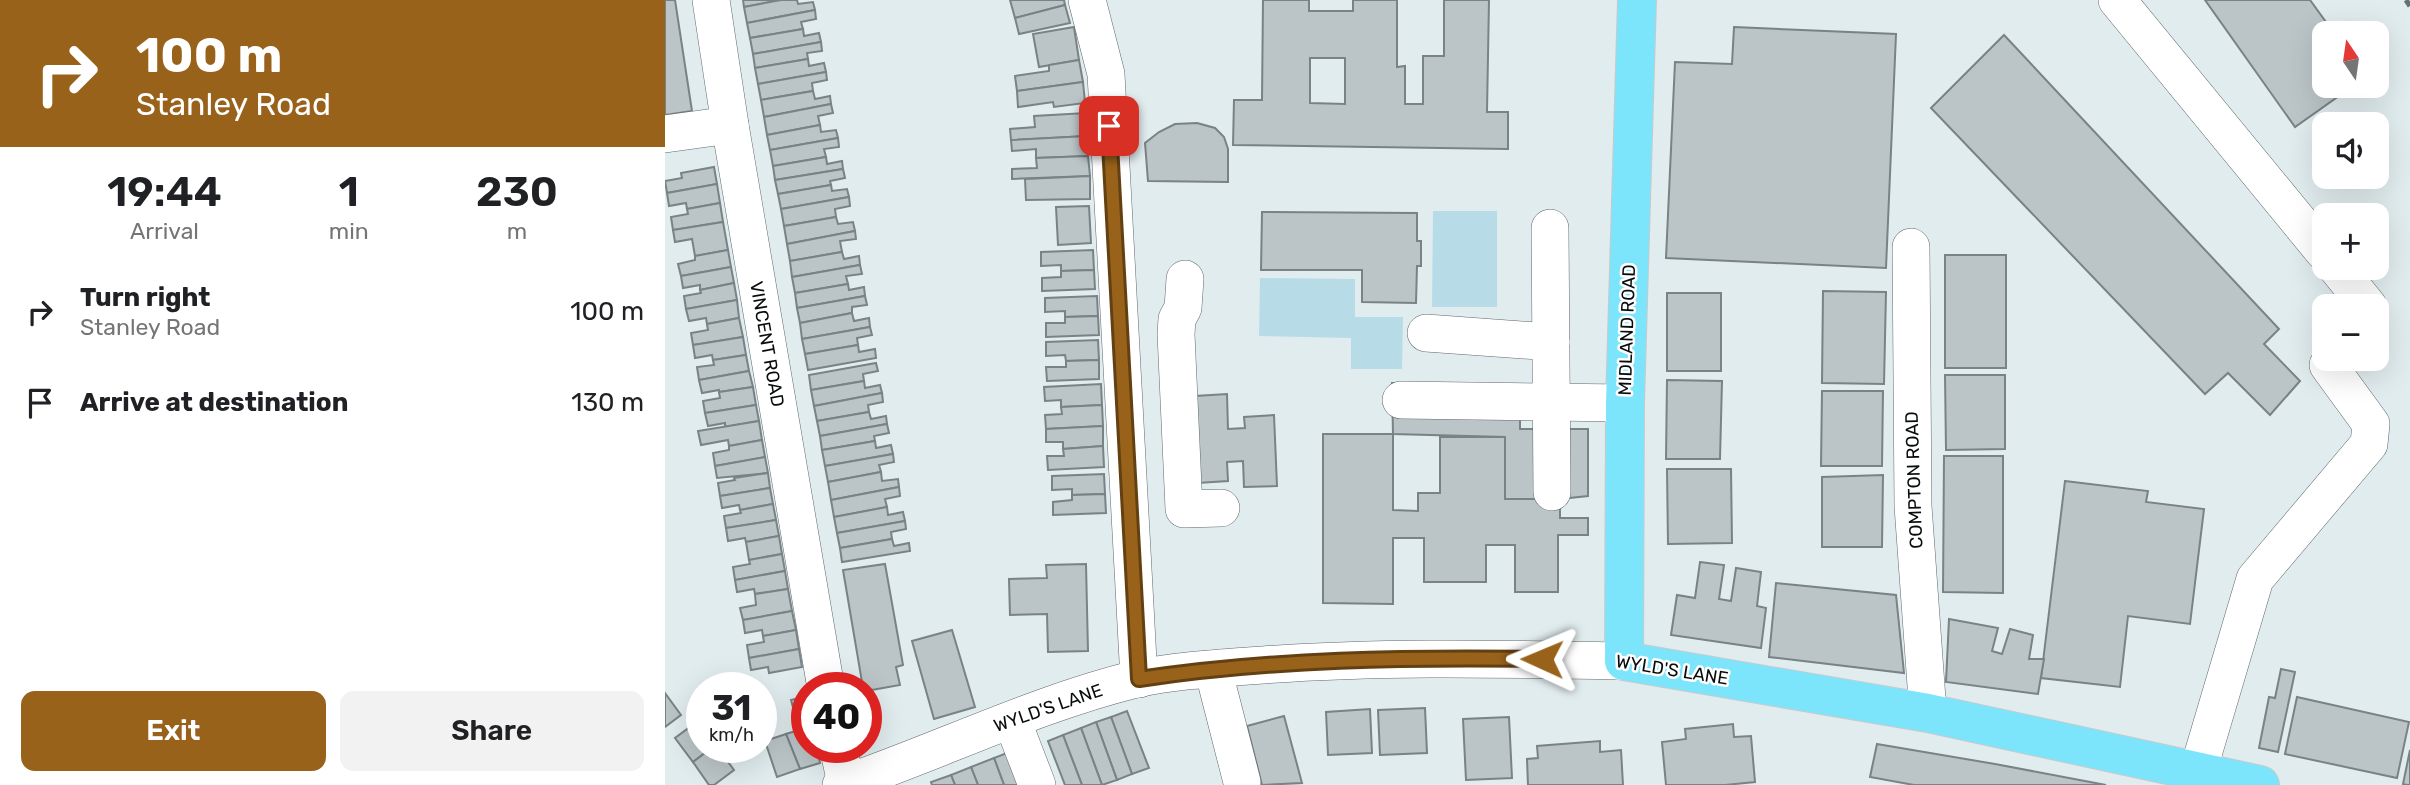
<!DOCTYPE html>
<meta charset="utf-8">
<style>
:root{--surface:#fff;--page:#f2f2f2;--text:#202124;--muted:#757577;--accent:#98621b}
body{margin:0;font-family:Rubik,sans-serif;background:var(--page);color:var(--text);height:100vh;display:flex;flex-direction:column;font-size:26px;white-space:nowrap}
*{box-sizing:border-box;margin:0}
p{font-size:23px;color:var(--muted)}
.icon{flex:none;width:38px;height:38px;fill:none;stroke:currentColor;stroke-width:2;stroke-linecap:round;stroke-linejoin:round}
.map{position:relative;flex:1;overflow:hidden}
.panel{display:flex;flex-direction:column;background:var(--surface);width:665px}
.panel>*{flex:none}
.banner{background:#98621b;color:#fff;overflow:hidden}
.needle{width:46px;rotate:347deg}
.tools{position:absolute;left:1647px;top:21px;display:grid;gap:14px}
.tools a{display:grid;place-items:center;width:77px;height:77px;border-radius:14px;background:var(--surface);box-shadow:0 7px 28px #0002;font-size:35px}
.speed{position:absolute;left:21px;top:672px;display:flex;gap:14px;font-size:35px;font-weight:700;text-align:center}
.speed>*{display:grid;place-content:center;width:91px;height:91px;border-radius:50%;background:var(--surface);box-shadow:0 7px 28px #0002;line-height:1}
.speed small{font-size:18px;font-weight:400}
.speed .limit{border:10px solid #d22;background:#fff;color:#111}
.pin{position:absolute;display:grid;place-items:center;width:60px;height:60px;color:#fff;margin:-30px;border-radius:14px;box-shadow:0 4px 10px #0006}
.me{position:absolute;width:77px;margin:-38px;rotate:271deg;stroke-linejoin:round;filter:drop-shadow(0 0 5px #0008)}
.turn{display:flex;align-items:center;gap:24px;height:147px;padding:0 21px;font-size:32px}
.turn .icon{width:91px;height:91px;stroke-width:2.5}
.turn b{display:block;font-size:49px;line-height:60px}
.eta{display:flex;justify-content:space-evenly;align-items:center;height:119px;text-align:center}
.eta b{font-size:42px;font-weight:600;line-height:49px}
.cta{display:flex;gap:14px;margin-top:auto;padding:14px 21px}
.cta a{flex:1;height:80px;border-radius:14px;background:var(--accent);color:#fff;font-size:28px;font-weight:600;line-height:80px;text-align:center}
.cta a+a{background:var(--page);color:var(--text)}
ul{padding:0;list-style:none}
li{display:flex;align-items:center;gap:21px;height:91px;padding:0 21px}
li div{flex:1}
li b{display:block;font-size:26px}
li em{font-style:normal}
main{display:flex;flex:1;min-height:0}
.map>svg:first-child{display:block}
</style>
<main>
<section class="panel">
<div class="banner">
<div class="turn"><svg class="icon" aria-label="right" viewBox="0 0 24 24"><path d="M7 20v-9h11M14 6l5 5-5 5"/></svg><div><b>100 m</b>Stanley Road</div></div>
</div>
<div class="eta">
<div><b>19:44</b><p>Arrival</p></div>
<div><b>1</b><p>min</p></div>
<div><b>230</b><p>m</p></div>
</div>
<ul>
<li><svg class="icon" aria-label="right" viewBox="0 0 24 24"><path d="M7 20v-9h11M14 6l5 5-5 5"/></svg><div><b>Turn right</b><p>Stanley Road</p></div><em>100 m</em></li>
<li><svg class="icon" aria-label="arrive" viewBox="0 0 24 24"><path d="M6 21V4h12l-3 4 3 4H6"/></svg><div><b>Arrive at destination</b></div><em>130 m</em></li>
</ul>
<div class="cta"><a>Exit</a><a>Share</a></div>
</section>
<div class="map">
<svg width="1745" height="785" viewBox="0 0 1745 785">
<rect width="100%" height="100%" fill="#e1ecef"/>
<g fill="#b8dce7">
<path d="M768,211H832V307H767Z"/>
<path d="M595,278L690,279V317H738L737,369H686V338L594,336Z"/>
</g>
<g fill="#bbc5c8" stroke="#798285" stroke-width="2" fill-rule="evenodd">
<path d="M0,0H10L27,111L0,115Z"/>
<path d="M78,0H116L79,7Z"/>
<path d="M116,0H132L133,4L148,2L150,10L82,23L79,7Z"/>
<path d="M345,0H399L400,5L350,18Z"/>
<path d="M598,0H644V11H688V0H732V67L740,66V104H758V56H779V0H824L822,112H843V149L568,145L569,100H597ZM645,58H680V104L645,103Z"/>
<path d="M1540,0H1645L1669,33H1659V86H1688L1630,127Z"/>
<path d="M400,5L405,23L354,34L350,18Z"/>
<path d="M150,10L151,19L136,22L138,29L85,38L82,23Z"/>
<path d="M409,27L414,60L374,67L368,34Z"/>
<path d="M1069,27L1231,34L1221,268L1001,258L1010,62L1067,64Z"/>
<path d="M138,29L139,36L154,33L156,42L88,54L85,38Z"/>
<path d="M1339,35L1614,329L1599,344L1635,381L1605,415L1563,373L1540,394L1266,108Z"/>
<path d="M156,42L157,51L142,53L143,59L90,68L88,54Z"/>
<path d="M143,59L144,66L159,63L161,72L93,84L90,68Z"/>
<path d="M414,60L418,82L352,91L350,76L384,71V65Z"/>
<path d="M161,72L162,80L147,83L148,91L96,100L93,84Z"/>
<path d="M418,82L420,103L389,107L388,102L353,107L352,91Z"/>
<path d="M148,91L150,99L165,96L166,104L99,117L96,100Z"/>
<path d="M166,104L168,113L153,116L155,125L102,135L99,117Z"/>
<path d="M421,113L422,136L346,140L345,129L370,127L369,116Z"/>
<path d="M532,123L550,128L559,137L563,149V182L483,181L480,143L494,132L510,124Z"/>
<path d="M155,125L156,132L171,130L173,138L105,150L102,135Z"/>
<path d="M422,136L423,156L371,158V149L347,151L346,140Z"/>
<path d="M173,138L174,147L159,149L161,157L108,166L105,150Z"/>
<path d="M423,156L425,176L347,179V169L372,168L371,158Z"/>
<path d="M161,157L162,164L177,161L178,169L110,180L108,166Z"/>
<path d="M49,167L52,184L2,193L0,181L17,178L16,173Z"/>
<path d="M178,169L180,178L165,181L166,185L113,194L110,180Z"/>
<path d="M425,176V199L361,200L360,179Z"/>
<path d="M52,184L55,203L22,209L21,203L4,206L2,193Z"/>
<path d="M166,185L167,191L182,189L184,197L116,209L113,194Z"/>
<path d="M184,197L185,206L170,209L171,217L119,226L116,209Z"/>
<path d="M55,203L58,222L8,230L6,217L23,214L22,209Z"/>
<path d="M424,206L426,243L393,245L391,207Z"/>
<path d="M597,212L752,213V241H756V266H752L751,303L697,302V270H596Z"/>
<path d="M171,217L173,224L188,222L190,231L122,244L119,226Z"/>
<path d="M58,222L63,250L30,256L27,239L10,242L8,230Z"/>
<path d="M190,231L191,239L175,241L177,252L125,261L122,244Z"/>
<path d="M63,250L66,267L16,276L13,264L30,260V256Z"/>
<path d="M428,250L429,270L396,271V265L376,266V252Z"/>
<path d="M177,252L179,259L194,256L195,265L127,277L125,261Z"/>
<rect x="1280" y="255" width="61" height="113"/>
<path d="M195,265L197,274L181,276L183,284L130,293L127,277Z"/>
<path d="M66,267L69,283L35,290V285L18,288L16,276Z"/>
<path d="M429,270L430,289L377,291V278L396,277V271Z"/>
<path d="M69,283L72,300L21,309L19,296L36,293L35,290Z"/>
<path d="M183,284L184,290L199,287L200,296L132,308L130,293Z"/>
<path d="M1158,291L1221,292L1219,384L1157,383Z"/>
<rect x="1002" y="293" width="54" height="78"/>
<path d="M200,296L202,305L187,307V313L135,323L132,308Z"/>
<path d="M432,296L433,316L400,317V311L380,312V298Z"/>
<path d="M72,300L74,318L42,324L41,318L24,321L21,309Z"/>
<path d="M187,313L189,321L204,318L205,327L137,339L135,323Z"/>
<path d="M433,316L434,335L381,337V323H400V317Z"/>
<path d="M74,318L78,337L28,345L26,333L43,330L42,324Z"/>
<path d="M205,327L207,335L192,338L193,345L140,354L137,339Z"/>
<path d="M78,337L81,355L48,360L47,355L30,358L28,345Z"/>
<path d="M433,340L434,360L401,361L400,355L381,356V342Z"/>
<path d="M193,345L194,352L210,349L211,358L143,370L140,354Z"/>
<path d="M81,355L84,371L34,380L32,367L49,365L48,360Z"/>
<path d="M434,360V379L382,381L381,367H401V361Z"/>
<path d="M211,363L213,371L198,374L199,381L146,390L144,375Z"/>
<path d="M84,371L88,387L54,392V390L37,393L34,380Z"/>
<path d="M1280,375H1340V449L1281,450Z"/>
<path d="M1002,380L1057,381L1055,459H1001Z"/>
<path d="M199,381L200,388L215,385L217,393L149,406L146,390Z"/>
<path d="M727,383L855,385V429H923V496L895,499H840V437L728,434Z"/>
<path d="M436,384L437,405L396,407V400L380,401L379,387Z"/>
<path d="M88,387L91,405L40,413L38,401L55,398L54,392Z"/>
<path d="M1157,391H1218L1217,466H1156Z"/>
<path d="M217,393L218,402L203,405L204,412L152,421L149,406Z"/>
<path d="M562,394L563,429L580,428L579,417L609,415L612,486L579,487L578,461L562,462L563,481L533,483L530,396Z"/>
<path d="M91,405L94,421L60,427V423L43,426L40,413Z"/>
<path d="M437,405L438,426L381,429L380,415L397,414L396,407Z"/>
<path d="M204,412L206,419L221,416L222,424L155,436L152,421Z"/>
<path d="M94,421L97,440L64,446L63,440L36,445L33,431Z"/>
<path d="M222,424L224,433L209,436L210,441L157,450L155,436Z"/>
<path d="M438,426V446L398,449V442H381V429Z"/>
<path d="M658,434H728V510L753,511V493H775V437H840V499H895V518H923V535H893V592H850V545H821V582H759V538H728V604L658,603Z"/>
<path d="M97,440L100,457L50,466L48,453L64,450V446Z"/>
<path d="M210,441L211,448L226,445L228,454L160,466L157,450Z"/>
<path d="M438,446L439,467L383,470L382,456H399L398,449Z"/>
<path d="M228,454L229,462L214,465L216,472L163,482L160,466Z"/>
<path d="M1279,456H1338V593L1278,592Z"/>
<path d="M100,457L103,473L52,478L50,466Z"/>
<path d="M1002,469H1066L1067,543L1003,544Z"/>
<path d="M216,472L217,481L233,479L234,487L166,500L163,482Z"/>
<path d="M103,473L105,488L55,496L53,483L70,480L69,478Z"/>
<path d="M439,474L440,494L407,495V489L387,490V476Z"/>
<path d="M1218,475L1217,547H1157V477Z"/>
<path d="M1400,481L1483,491L1481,502L1539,509L1525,624L1463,616L1455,687L1376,678Z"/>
<path d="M234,487L235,496L220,499L222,507L169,517L166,500Z"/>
<path d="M105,488L108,504L75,510L74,505L57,508L55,496Z"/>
<path d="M440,494L441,513L388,515V502L407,500V495Z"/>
<path d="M108,504L111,520L61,528L59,516L76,513L75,510Z"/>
<path d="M222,507L223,515L238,512L240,521L172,533L169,517Z"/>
<path d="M111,520L114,536L81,542L80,538L63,541L61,528Z"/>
<path d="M240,521L241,529L226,532L227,539L175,548L172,533Z"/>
<path d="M114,536L117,554L84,560L81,542Z"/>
<path d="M227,539L229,546L244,543L245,551L177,562L175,548Z"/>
<path d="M117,554L120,571L70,580L68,567L85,564L84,560Z"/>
<path d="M1035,562L1059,565L1054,599L1066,601L1071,568L1096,572L1092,606L1101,608L1096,648L1006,635L1012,595L1030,598Z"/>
<path d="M220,564L238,665L231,667L235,685L201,691V688H198L178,570Z"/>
<path d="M421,564L423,651L383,652L382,614L345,615L344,579L382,578L381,565Z"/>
<path d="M120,571L123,589L90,594L89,589L72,592L70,580Z"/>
<path d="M1111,583L1231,595L1239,673L1104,657Z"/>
<path d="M123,589L127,611L78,620L75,608L91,605L90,594Z"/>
<path d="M127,611L131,630L98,636L97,630L80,633L78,620Z"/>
<path d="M1284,619L1333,628L1327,651L1337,654L1345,629L1368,635L1364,659H1379L1373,694L1281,682Z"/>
<path d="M131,630L134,649L84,658L82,645L99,642L98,636Z"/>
<path d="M287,630L310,707L269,719L247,641Z"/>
<path d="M134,649L137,667L104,673L103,667L86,670L84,658Z"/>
<path d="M1616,669L1630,672L1613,752L1594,748L1604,697L1610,698Z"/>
<path d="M0,693L16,715L0,727Z"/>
<path d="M142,696V747H152L155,763L135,769L121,734L134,730L126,700Z"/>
<path d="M1632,697L1744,722L1732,778L1620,754Z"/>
<path d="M760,708L762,753L715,755L713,710Z"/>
<path d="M705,709L707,753L663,755L661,712Z"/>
<path d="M462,711L484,768L467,774L446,717Z"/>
<path d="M619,716L637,783L597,785L582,726Z"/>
<path d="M446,717L467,774L452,780L431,722Z"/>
<path d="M844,717L847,778L801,780L798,719Z"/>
<path d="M33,721L37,726V747H48L28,762L10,738Z"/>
<path d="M431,722L452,780L437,785L416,728Z"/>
<path d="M1068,724L1069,737L1086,736L1090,782L1060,785H1001L997,742L1021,739L1020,729Z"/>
<path d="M416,728L437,785H417L398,735Z"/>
<path d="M121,734L135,769L112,777L100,741Z"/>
<path d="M398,735L417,785H400L383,741Z"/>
<path d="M935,741V752L956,750L958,785H863L862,759L873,758L872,746Z"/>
<path d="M1212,744L1330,764L1441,785H1249L1205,777Z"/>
<path d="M48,747H52L69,770L49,785H44L28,762Z"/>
<path d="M1745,750V785H1742L1738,784Z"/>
<path d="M347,751L360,785H339L329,758Z"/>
<path d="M329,758L339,785H313L306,767Z"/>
<path d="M306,767L313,785H290L286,775Z"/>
<path d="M286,775L290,785H267L266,782Z"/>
</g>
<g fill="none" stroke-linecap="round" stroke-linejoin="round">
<defs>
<g id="minor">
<path d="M46,0L65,125L161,688"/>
<path d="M422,0L441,74L474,679"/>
<path d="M1452,0L1659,252"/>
<path d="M0,134L65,125"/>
<path d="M885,228L887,492"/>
<path d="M1246,247L1248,506L1263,713"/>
<path d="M1672,268L1703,306"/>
<path d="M520,279L518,308L512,319L511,334L519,509L556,508"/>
<path d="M761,333L886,342"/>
<path d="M736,400L960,403"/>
<path d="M548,669L577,782"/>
<path d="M347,720L372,785"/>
<path d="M173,747L181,783"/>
<path d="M1533,771L1590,579L1704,444L1706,424L1663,365"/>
<path d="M176,785C275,751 370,704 471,679C512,670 556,668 598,665C718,656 839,659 959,661"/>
</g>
<path id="major" d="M972,0L960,403L959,661L1263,713L1595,785"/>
</defs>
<use href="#minor" stroke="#60696c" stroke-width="38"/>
<use href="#major" stroke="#c9caca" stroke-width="40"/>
<use href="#minor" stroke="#fff" stroke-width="37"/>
<use href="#major" stroke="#7de5fb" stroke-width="38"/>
<path stroke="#686f71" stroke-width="5" stroke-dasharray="9 9" stroke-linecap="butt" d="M1741,0L1745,6"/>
</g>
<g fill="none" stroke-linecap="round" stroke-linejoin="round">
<defs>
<path id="route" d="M444,126L474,679C607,659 742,657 877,659"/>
</defs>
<use href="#route" stroke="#634012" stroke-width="18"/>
<use href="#route" stroke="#98621b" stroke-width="12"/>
</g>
<g text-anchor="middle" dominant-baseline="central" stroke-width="5" stroke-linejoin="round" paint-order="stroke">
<g font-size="18" fill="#090c0d" stroke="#fff">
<text transform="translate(962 330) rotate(-88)">MIDLAND ROAD</text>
<text transform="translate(102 344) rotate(80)">VINCENT ROAD</text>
<text transform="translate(1249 480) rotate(-92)">COMPTON ROAD</text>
<text transform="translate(1007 670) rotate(9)">WYLD'S LANE</text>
<text transform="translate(383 708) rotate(-19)">WYLD'S LANE</text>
</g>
</g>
</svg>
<div class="tools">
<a><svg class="needle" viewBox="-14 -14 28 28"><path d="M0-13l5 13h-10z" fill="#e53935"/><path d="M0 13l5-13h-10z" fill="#757577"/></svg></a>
<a><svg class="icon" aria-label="sound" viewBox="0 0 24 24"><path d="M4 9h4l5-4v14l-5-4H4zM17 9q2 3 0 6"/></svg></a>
<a>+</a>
<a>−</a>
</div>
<div class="speed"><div>31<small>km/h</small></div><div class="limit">40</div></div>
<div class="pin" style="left:444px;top:126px;background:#d93025"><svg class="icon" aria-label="arrive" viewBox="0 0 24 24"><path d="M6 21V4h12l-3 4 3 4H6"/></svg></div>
<svg class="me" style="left:877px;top:659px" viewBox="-20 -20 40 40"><path d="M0-17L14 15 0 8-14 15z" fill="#98621b" stroke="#fff" stroke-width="4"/></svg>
</div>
</main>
